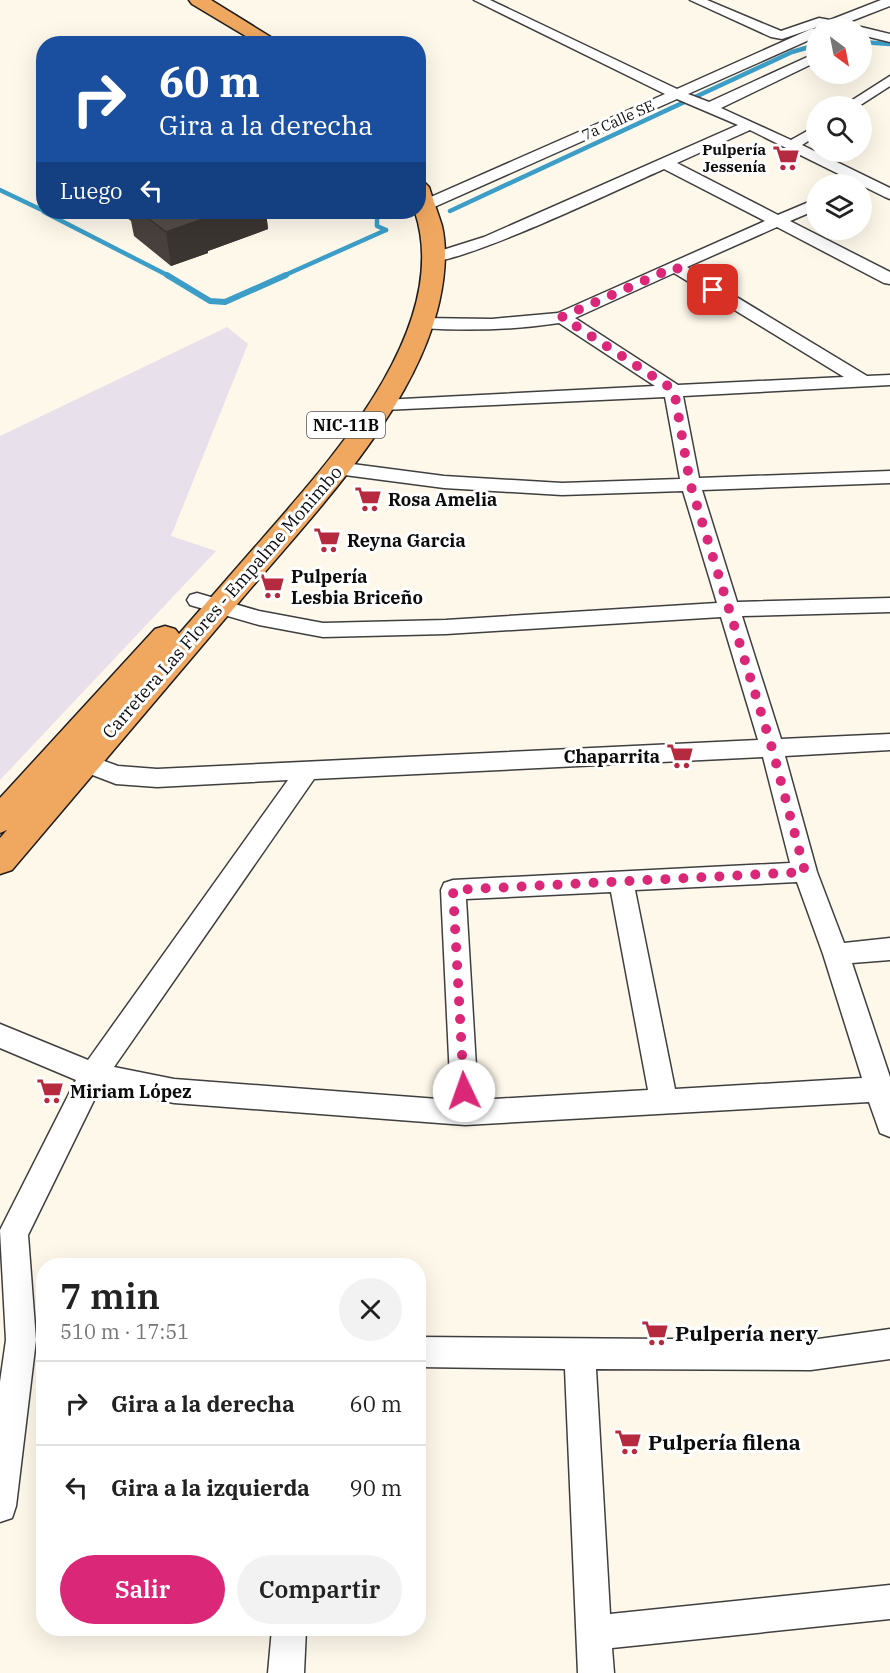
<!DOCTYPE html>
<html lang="es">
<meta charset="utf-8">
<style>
:root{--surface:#fff;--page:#f2f2f2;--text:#222;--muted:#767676;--line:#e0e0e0;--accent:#db2777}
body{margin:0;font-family:"IBM Plex Serif",serif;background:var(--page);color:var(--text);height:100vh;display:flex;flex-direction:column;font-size:22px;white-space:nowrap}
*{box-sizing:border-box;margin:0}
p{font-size:20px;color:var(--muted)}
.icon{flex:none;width:33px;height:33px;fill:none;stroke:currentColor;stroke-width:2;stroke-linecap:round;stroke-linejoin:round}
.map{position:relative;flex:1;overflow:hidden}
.details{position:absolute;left:36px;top:1258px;width:390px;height:378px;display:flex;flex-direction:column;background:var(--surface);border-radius:24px;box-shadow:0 6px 24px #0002}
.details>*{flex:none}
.top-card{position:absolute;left:36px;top:36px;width:390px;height:183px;border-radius:24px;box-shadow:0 6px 24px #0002;background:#1a4fa0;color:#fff;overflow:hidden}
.needle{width:39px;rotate:148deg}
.controls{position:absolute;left:806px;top:18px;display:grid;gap:12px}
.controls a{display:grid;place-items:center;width:66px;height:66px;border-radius:50%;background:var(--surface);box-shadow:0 6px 24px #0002;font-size:30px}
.pin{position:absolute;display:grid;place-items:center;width:51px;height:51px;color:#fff;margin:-26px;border-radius:12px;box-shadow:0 3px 9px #0006}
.me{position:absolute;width:66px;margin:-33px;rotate:357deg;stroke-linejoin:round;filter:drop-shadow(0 0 4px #0008)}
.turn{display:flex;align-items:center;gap:21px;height:126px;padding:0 24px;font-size:27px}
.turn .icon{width:78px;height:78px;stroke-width:2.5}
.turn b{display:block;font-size:42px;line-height:51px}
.then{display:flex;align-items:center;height:57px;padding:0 24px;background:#0003;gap:12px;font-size:22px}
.round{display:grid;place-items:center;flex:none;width:63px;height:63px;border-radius:32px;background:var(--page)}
.head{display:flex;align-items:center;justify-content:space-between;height:102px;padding:0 24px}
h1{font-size:36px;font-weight:600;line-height:45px}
.cta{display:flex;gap:12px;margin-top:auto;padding:12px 24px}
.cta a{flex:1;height:69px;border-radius:36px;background:var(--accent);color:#fff;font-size:24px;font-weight:600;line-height:69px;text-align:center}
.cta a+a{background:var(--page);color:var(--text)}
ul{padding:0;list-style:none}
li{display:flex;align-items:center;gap:18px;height:84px;padding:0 24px;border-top:2px solid var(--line)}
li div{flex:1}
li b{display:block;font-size:22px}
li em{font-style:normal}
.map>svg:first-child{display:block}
</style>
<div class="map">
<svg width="890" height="1673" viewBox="0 0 890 1673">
<rect width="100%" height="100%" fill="#fef8eb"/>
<path fill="#e8e0ea" d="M227,327L248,344L171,536L216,551L0,780V436Z"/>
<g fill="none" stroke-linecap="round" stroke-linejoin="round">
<g stroke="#3c9ec7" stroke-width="4.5">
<path d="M861,42L890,44"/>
<path d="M0,190L44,211"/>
<path d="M450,211L792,52L816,45"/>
<path d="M44,212L169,276"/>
<path d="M377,217V226L386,230"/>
<path d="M283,276L386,230"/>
</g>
<path stroke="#3c9ec7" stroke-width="6" d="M167,275L210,301L225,302L286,275"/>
<defs>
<g id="minor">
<path d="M474,0H490L677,89L811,29L818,28H816V37L688,94L709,102L816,53V62L721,108L791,140L816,126V136L802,145L890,188V199L885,197L750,130L677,163L778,215L816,199V210L790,221L890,272V284L884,283L777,227L687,267L867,376L890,375V385L683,396L699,478L890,471V483L702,490L737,602L890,598V612L742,616L781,739L890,734V750L785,756L817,872L844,943L890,938V960L852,963L890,1077V1137L880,1133L869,1102L465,1125L174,1103L100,1088L28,1235L36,1340L16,1506L12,1518L0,1522V1382L6,1340L0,1230L76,1080L0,1048V1024L88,1060L288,780L157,787L116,784L77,769L73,763L77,757L85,754L118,766L157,769L758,740L721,617L446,634L323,637L259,625L190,605L187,600L190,595L197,593L259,611L323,623L446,620L717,603L683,491L562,495L444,488L337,474L330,472L327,468L330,464L337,462L444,476L562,483L680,479L665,397L383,410L377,409L374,405L377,401L383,400L655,386L559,323C513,330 468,331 422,328L416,327L413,323L416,319L422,318L492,319L558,313L765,221L664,169C627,185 455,268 427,261L425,258L427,255L484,237L738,125L677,99L432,208L418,210V200H424L665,94ZM674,273L844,377L678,385L575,318ZM763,757L790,863L453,880L444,883L441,890L451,1100L174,1079L114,1067L314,779ZM797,882L823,954L862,1078L675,1089L635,890ZM611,892L648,1090L478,1100L466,899Z"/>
<path d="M690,0H707L781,31L819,18L830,20L881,0H890V6L846,23L854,25L855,28H823L820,26L782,39L771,37Z"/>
<path d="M861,27L890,34V42L861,35V28H856Z"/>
<path d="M890,76V86L859,106H843Z"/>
<path d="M890,1329V1359L811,1370L596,1369L610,1614L890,1585V1619L612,1648L614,1673H578L565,1369L418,1367V1337L811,1340Z"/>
<path d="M272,1629H306L304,1673H268Z"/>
</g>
<g id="trunk">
<path d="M189,0H211L282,44H259L192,4Z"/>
<path d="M418,181L425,183L429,187C433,200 438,213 442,226C448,252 444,285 437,311C409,417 310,518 240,601C164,691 88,780 12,870L0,874V838L7,830L0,833V798L155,629L165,626L175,629L179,634C209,600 239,565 269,531C337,453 452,324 415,212H418Z"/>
</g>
</defs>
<use href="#minor" stroke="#3f3f3f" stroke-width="3"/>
<use href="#trunk" stroke="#1d1d1d" stroke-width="3"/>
<use href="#minor" fill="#fff" fill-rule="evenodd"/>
<use href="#trunk" fill="#f0a860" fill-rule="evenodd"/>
</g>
<path fill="#48413e" d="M126,212H266L268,229L208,251V253L171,266L134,236L131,221L127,218Z"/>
<path fill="#3b3532" d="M218,212H266L268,229L208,251V253L171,266L166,232Z"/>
<g fill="#544c48" stroke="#3b3532" stroke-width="1.5">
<path d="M233,40L238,44H222Z"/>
<path d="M140,212H218L202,217L203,219L166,232Z"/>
</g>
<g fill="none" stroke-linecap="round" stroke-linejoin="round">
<path stroke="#db2777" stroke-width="10" stroke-dasharray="0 18" d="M464,1091L453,890L805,872L772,748L690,483L674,390L562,317L675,267L713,290"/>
</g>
<defs>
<symbol id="supermarket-bare" viewBox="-9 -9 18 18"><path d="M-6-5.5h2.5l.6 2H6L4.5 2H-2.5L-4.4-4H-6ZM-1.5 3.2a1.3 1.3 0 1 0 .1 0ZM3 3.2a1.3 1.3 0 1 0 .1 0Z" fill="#b52a3f" stroke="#fff" stroke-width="2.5" paint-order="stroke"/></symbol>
</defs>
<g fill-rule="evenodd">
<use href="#supermarket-bare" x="767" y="139" width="38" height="38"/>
<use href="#supermarket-bare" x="349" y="480" width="38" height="38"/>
<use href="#supermarket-bare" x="308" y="521" width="38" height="38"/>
<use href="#supermarket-bare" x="252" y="567" width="38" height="38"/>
<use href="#supermarket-bare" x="661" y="737" width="38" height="38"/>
<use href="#supermarket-bare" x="31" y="1072" width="38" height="38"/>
<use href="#supermarket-bare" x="636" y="1314" width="38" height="38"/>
<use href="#supermarket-bare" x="609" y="1423" width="38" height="38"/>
</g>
<g text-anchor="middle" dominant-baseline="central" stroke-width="6" stroke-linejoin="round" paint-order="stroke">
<g font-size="15" fill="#0c0c0c" stroke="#fff">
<text transform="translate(618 120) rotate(-24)">7a Calle SE</text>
</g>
<g font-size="15" font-weight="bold" fill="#0c0c0c" stroke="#fff" text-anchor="end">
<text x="766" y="149">Pulpería<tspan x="766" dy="17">Jessenía</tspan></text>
</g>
<rect fill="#fff" stroke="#555" stroke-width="1.5" x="307" y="412" width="78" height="26" rx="4.5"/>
<g font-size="16" font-weight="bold" fill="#0c0c0c">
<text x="346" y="425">NIC-11B</text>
</g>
<g font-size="18" font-weight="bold" fill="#0c0c0c" stroke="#fff" text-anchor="start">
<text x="388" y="499">Rosa Amelia</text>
<text x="347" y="540">Reyna Garcia</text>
<text x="291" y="576">Pulpería<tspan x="291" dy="21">Lesbia Briceño</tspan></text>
<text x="660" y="756" text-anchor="end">Chaparrita</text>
<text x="70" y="1091">Miriam López</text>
</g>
<g font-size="18" fill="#0c0c0c" stroke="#fff">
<text transform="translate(222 602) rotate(-49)">Carretera Las Flores - Empalme Monimbo</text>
</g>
<g font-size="21" font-weight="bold" fill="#0c0c0c" stroke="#fff" text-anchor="start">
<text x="675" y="1333">Pulpería nery</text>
<text x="648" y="1442">Pulpería filena</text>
</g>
</g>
</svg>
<div class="controls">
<a><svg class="needle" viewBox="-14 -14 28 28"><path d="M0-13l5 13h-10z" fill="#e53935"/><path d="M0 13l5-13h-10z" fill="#767676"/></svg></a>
<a><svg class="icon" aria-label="search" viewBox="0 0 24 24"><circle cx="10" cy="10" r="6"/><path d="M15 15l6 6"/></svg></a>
<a><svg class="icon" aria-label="layers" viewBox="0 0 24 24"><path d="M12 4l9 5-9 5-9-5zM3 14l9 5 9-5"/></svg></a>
</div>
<div class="pin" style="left:713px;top:290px;background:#d93025"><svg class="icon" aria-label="arrive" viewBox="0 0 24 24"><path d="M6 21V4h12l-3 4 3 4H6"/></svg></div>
<svg class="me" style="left:464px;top:1091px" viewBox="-20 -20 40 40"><circle r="19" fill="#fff"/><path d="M0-13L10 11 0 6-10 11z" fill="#db2777"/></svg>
<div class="top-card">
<div class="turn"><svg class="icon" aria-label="right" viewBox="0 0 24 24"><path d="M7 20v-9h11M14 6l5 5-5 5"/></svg><div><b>60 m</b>Gira a la derecha</div></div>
<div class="then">Luego<svg class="icon" aria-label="left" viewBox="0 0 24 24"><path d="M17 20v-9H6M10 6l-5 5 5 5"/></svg></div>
</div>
<section class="details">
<div class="head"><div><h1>7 min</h1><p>510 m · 17:51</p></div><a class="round"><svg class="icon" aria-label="close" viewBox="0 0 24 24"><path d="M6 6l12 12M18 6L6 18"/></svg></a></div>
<ul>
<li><svg class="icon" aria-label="right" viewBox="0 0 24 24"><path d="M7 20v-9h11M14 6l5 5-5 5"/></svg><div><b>Gira a la derecha</b></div><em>60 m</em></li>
<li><svg class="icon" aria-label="left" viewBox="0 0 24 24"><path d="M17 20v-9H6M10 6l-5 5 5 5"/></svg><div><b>Gira a la izquierda</b></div><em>90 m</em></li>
</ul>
<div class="cta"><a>Salir</a><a>Compartir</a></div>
</section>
</div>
